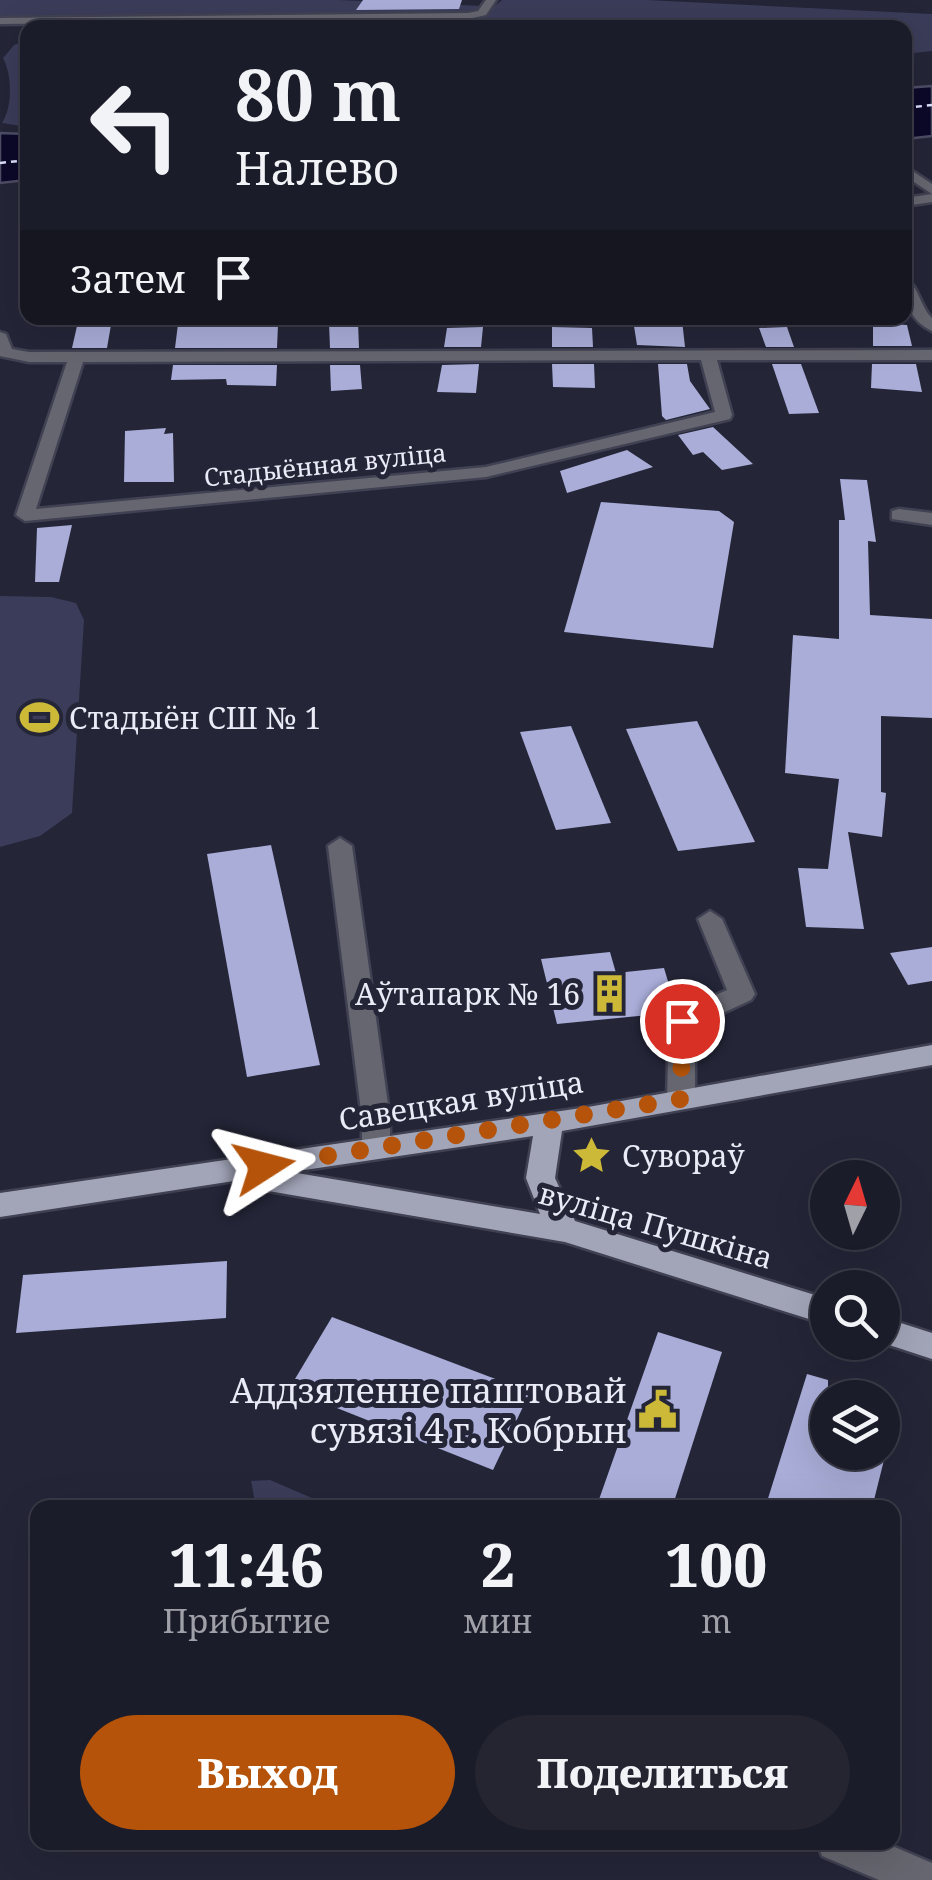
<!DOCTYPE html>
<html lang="ru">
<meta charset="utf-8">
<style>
:root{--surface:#1b1c29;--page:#242531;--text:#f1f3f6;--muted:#a0a1a8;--line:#393a46;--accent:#b45309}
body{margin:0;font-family:"Noto Serif",serif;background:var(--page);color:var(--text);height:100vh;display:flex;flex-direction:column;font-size:38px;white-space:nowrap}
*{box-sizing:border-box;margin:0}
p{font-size:32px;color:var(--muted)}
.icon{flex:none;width:55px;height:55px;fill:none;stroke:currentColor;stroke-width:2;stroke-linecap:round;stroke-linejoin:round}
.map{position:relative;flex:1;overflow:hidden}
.side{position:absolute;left:30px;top:1500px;width:870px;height:350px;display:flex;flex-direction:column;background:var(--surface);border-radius:20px;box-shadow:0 10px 40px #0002,0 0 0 2px var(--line)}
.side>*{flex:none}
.guide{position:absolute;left:20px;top:20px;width:892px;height:305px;border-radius:20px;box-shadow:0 10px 40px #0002,0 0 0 2px var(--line);background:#1b1c29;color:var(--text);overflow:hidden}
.needle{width:65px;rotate:5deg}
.tools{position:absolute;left:810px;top:1160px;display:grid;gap:20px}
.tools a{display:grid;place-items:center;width:90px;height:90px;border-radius:50%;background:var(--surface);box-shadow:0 10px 40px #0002,0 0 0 2px var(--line);font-size:50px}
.pin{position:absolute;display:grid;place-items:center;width:85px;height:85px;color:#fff;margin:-42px;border:5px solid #fff;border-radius:50%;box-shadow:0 2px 10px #0007}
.me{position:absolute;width:110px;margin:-55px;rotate:81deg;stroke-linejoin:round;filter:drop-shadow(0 0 8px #0008)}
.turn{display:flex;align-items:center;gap:35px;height:210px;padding:0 50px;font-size:45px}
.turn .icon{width:130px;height:130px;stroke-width:2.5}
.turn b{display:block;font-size:70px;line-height:85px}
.then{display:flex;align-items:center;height:95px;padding:0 50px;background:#0003;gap:20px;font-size:38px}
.eta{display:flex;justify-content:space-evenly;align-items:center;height:170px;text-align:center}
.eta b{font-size:60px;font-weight:800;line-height:70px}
.cta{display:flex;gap:20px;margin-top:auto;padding:20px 50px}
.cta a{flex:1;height:115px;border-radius:60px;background:var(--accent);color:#fff;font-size:40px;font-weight:800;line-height:115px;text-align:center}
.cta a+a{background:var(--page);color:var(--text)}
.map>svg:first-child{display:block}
</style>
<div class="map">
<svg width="932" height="1880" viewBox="0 0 932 1880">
<rect width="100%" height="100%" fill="#242537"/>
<g fill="#3a3c59">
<path d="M0,0H339L484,6L468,15L0,17Z"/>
<path d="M502,0H647L932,14V51L905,54V28H475L479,19Z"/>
<path d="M27,40V127L2,123C13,106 12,75 3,58L14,45Z"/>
<path d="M0,596L51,597L76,603L84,620L72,813L40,836L0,847Z"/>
<path d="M270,1480L333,1507H256L251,1481Z"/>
</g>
<g fill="#0b0928" stroke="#4e4d66" stroke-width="2.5">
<path d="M932,86V136L905,139V88Z"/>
<path d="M0,133L27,134V180L0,183Z"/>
</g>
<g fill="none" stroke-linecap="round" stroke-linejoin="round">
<g stroke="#dde1fc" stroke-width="2.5" stroke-dasharray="6 5" stroke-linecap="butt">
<path d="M905,108L932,105"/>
<path d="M0,163L28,160"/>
</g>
</g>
<g fill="#a9add8">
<path d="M363,0H462L459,9L356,10Z"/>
<path d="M633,320H682L685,347L637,345Z"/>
<path d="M358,322L359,348H330L329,323Z"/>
<path d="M218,323L217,327L278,325L277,348H175L178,324Z"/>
<path d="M873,323L907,325L912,346H873Z"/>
<path d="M111,325L107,348H72L77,326Z"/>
<path d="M483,327L481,347H444L447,328Z"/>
<path d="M552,327L592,328L593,347H552Z"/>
<path d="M787,327L794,347H766L759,328Z"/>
<path d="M479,364L476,393L437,392L442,365Z"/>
<path d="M552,364H594L595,388L553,387Z"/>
<path d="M658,364H687L690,381L710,409L666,420L662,416Z"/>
<path d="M772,364H801L819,413L789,414Z"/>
<path d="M872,364H916L922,392L871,388Z"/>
<path d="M173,365H277L276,386L227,385L226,379L171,380Z"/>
<path d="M330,365H360L362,389L331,391Z"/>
<path d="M713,427L753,464L722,470L703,452L693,455L678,435Z"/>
<path d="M166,428L164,434L173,433L174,482H124L125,431Z"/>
<path d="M627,450L653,467L567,493L560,471Z"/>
<path d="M840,479L867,480L876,542L868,541L870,615L932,619V718L881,716V792L886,793L882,837L848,832L864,929L806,927L798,868L828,869L839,779L785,773L793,635L839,639V520H845Z"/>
<path d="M601,502L719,511L734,522L713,648L564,632Z"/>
<path d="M72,525L59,582H35L37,528Z"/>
<path d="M697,721L755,842L678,851L626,729Z"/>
<path d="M571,726L611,823L556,830L520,732Z"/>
<path d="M271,845L320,1065L247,1077L207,854Z"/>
<path d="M932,947V981L908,985L890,953Z"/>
<path d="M610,952L616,973L664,968L676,1008L669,1013L557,1024L541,959Z"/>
<path d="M227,1261L226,1318L16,1333L23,1275Z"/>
<path d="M332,1317L530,1392L493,1470L289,1389Z"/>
<path d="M658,1332L722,1352L672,1508H596Z"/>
<path d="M807,1374L828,1380V1452H886L872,1508H765Z"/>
</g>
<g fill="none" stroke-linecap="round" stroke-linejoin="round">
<defs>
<g id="minor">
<path d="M486,0H496L486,15L468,19L0,24V18L468,13L478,11Z"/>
<path d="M905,166L932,184V202L905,206V198L932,194L905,176Z"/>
<path d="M905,279C919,285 920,307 932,318V331C909,320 905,302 905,279Z"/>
<path d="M0,332L6,334L12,349L29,352L932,350V360H717L732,415L730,419L486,477L25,521L16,515L67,362H29L0,356ZM701,360L715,412L486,467L36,509L83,362Z"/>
<path d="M899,509L932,513V525L892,519V511Z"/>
<path d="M340,838L352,846L390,1119V1148L386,1156L376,1159L366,1156L362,1148V1119L328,846Z"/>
<path d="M710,911L722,919L755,994L751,1000L695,1026V1099L691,1106L681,1109L671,1106L667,1099L669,1021L673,1014L727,990L698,919Z"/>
<path d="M817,1842H883L932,1863V1880H879L822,1856Z"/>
</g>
<g id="major">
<path d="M932,1045V1065L562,1131L555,1178L575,1221L828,1299V1325L565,1242L246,1187L234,1181L0,1217V1193L588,1107ZM533,1136L526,1178L540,1214L291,1172Z"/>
<path d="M882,1317L932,1333V1359L880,1342Z"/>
</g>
</defs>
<use href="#minor" stroke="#404152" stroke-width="5"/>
<use href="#major" stroke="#404152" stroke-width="5"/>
<use href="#minor" fill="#65666f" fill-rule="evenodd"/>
<use href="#major" fill="#a2a5b8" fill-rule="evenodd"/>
</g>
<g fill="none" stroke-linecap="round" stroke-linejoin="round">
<path stroke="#b45309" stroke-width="18" stroke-dasharray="0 32.4" d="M264,1166L681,1099L682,1021"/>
</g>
<defs>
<symbol id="stadium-bare" viewBox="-9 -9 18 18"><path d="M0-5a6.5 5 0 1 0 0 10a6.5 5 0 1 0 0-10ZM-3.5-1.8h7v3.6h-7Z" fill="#cdb938" stroke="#242537" stroke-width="2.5" paint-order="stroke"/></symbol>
<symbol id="building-bare" viewBox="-9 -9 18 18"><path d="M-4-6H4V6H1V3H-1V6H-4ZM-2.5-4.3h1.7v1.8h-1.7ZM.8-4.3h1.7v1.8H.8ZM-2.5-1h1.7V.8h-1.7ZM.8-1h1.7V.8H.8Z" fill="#cdb938" stroke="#242537" stroke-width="2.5" paint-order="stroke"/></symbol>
<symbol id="sight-bare" viewBox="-9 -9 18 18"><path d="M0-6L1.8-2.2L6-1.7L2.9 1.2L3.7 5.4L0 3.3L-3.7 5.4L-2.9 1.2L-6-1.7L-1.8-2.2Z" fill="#cdb938" stroke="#242537" stroke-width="2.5" paint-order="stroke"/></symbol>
<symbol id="civic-bare" viewBox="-9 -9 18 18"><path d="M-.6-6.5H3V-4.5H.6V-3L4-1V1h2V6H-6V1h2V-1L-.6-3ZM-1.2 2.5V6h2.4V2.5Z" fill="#cdb938" stroke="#242537" stroke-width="2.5" paint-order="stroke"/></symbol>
</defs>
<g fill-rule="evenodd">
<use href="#stadium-bare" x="12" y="690" width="55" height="55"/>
<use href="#building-bare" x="582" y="966" width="55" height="55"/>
<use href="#sight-bare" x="564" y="1128" width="55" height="55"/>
<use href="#civic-bare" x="630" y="1382" width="55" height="55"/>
</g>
<g text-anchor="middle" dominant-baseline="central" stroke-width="10" stroke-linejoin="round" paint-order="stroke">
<g font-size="25" fill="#eaebf7" stroke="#242537">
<text transform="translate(325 464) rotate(-6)">Стадыённая вуліца</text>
</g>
<g font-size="30" fill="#eaebf7" stroke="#242537" text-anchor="start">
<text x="69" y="717">Стадыён СШ № 1</text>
<text x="580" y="993" text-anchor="end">Аўтапарк № 16</text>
<text x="622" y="1155">Сувораў</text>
</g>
<g font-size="30" fill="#eaebf7" stroke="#242537">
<text transform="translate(461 1100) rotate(-9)">Савецкая вуліца</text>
<text transform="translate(656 1225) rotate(16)">вуліца Пушкіна</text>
</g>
<g font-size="35" fill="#eaebf7" stroke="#242537" text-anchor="end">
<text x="627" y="1389">Аддзяленне паштовай<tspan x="627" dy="40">сувязі 4 г. Кобрын</tspan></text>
</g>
</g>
</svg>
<div class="tools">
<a><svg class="needle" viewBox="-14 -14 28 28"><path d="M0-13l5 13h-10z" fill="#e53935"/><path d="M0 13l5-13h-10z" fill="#a0a1a8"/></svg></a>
<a><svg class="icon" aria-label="search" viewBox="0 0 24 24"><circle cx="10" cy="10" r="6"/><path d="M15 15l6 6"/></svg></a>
<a><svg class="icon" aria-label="layers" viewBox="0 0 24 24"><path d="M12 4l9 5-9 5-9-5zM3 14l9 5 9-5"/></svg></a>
</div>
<div class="pin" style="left:682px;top:1021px;background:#d93025"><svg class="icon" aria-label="arrive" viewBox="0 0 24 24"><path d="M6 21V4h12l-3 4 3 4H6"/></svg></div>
<svg class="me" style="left:264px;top:1166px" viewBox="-20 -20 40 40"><path d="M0-17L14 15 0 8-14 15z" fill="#b45309" stroke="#fff" stroke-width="4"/></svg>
<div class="guide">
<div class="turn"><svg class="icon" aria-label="left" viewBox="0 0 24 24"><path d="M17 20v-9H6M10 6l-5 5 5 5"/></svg><div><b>80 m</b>Налево</div></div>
<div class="then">Затем<svg class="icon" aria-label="arrive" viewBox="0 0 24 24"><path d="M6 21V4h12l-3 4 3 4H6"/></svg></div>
</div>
<section class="side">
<div class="eta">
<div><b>11:46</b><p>Прибытие</p></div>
<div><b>2</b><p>мин</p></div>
<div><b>100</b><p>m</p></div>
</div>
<div class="cta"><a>Выход</a><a>Поделиться</a></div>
</section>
</div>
